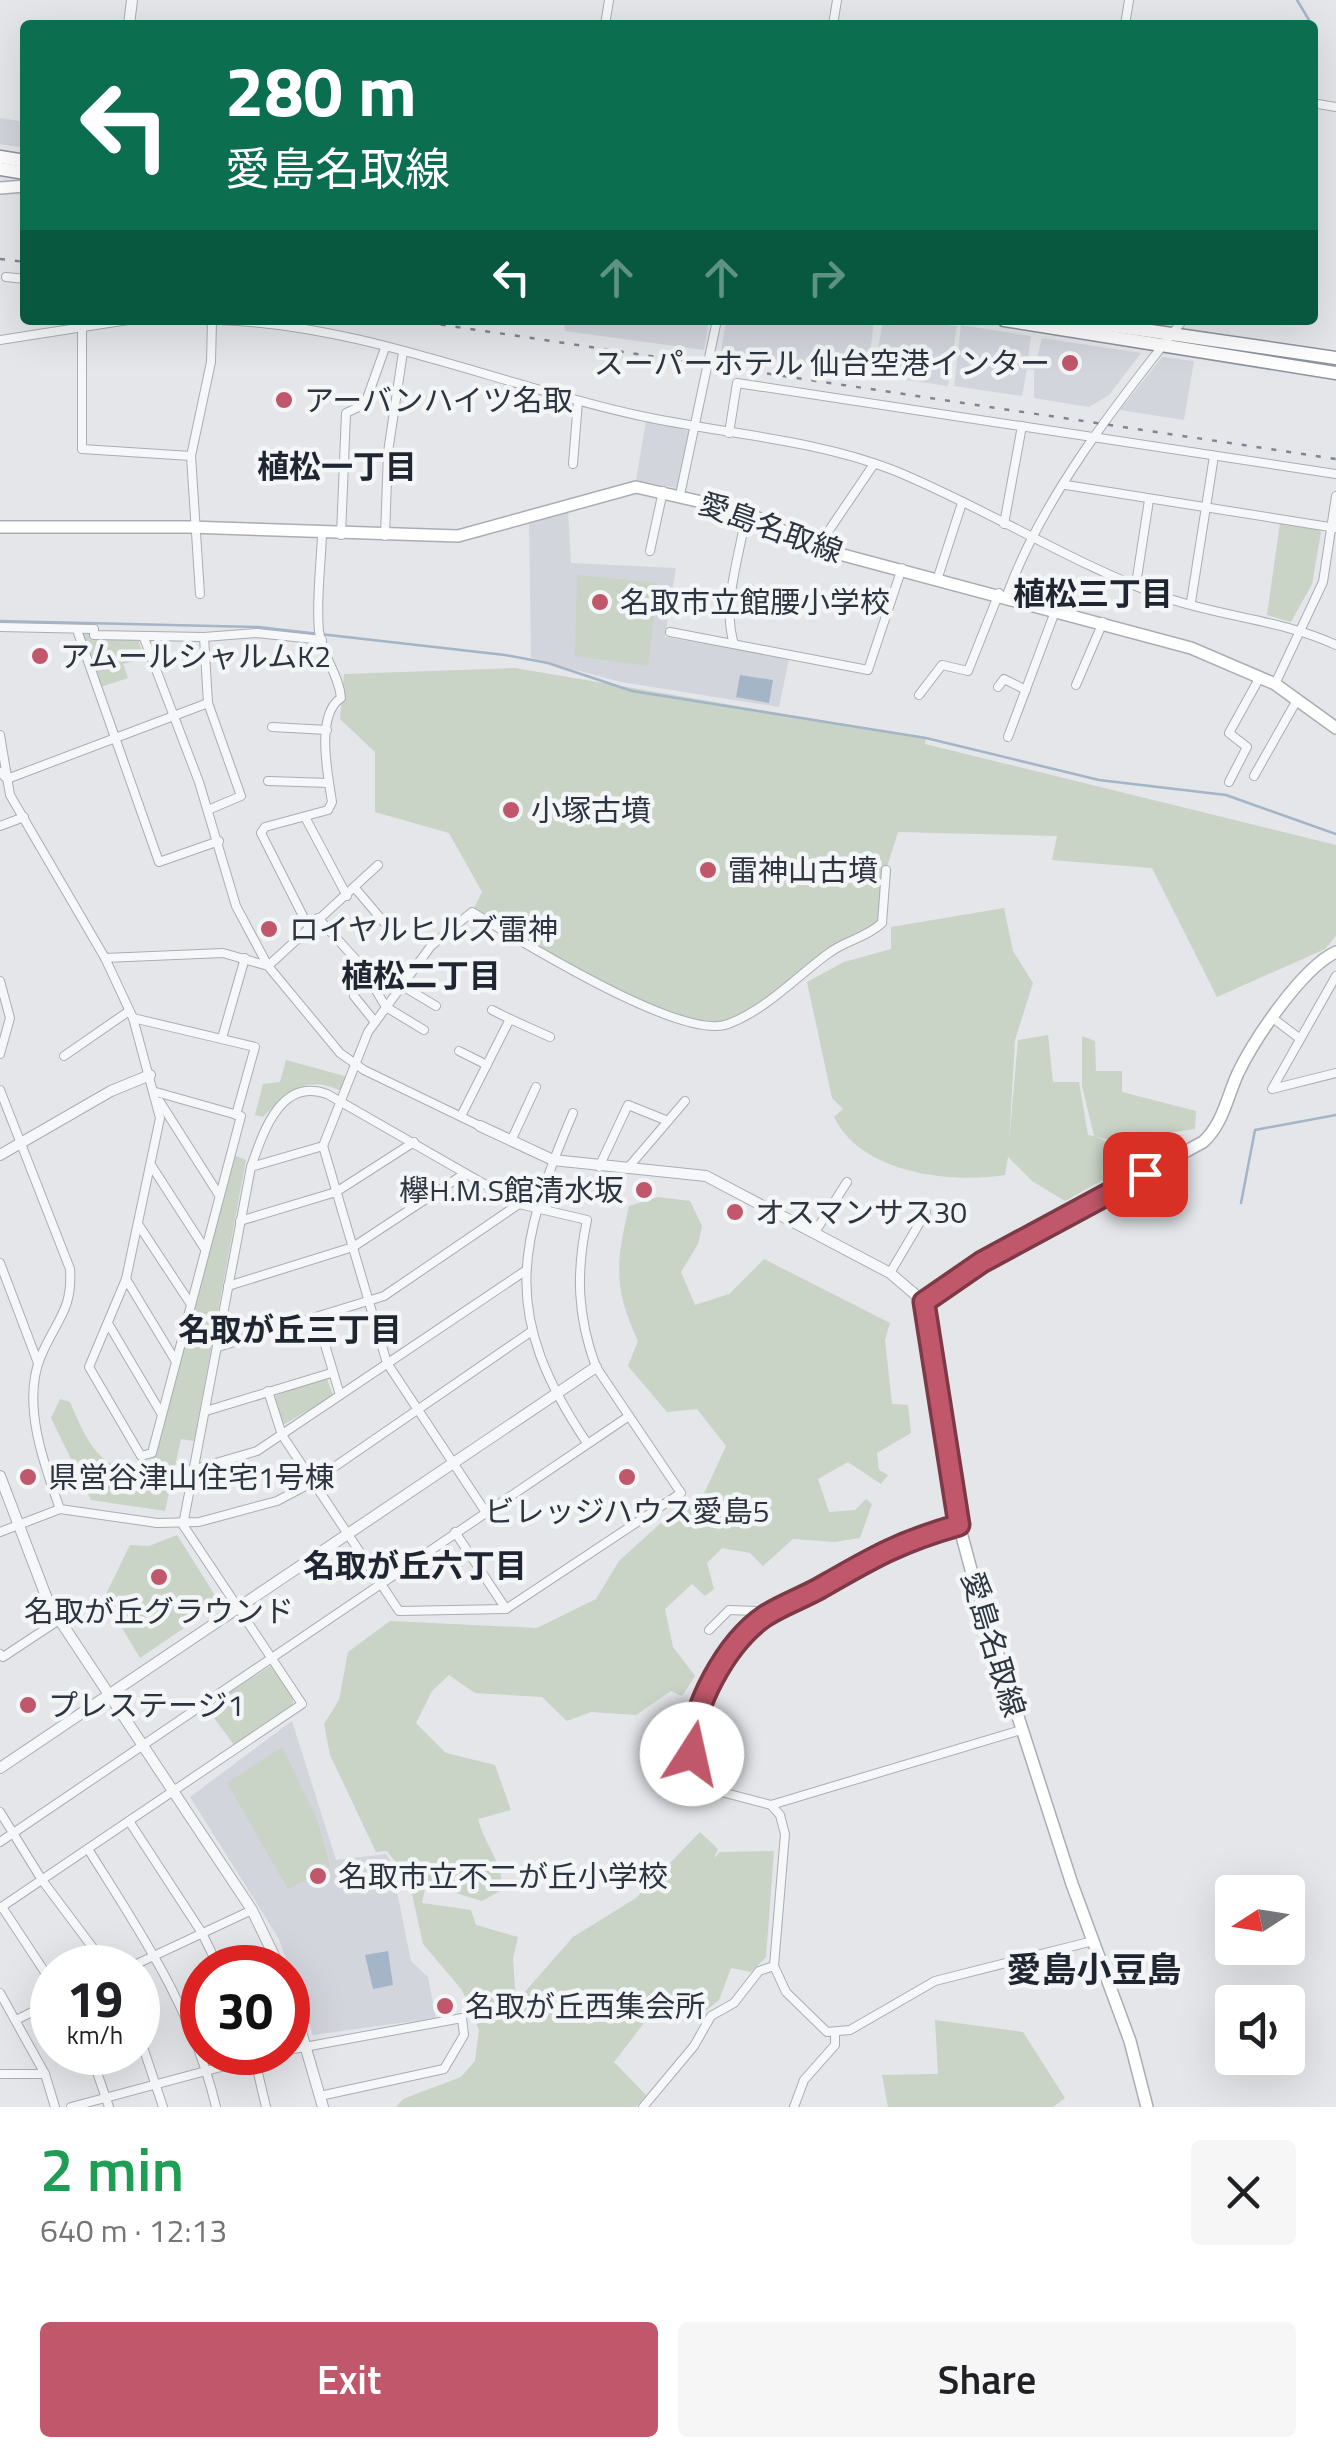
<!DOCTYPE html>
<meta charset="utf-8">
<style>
:root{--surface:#fff;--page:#f6f6f6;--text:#202124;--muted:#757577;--accent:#c0576a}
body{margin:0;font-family:"Titillium Web","Noto Sans JP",sans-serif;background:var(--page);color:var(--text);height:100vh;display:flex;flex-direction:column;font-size:38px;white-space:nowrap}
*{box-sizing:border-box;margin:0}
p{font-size:32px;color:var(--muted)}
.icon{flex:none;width:55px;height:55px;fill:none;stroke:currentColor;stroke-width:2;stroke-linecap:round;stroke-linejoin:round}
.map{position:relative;height:2107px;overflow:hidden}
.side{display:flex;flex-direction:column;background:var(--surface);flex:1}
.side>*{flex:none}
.guide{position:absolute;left:20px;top:20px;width:1298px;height:305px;border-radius:10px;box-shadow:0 10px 40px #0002;background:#0b6e4f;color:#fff;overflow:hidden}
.needle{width:65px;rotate:258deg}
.buttons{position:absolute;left:1215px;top:1875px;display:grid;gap:20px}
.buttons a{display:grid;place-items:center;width:90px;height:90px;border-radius:10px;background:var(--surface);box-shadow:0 10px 40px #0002;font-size:50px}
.speed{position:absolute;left:30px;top:1945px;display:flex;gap:20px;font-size:50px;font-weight:700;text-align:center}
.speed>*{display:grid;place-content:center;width:130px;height:130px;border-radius:50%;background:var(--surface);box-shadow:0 10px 40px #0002;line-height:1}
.speed small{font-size:25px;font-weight:400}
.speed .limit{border:15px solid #d22;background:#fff;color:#111}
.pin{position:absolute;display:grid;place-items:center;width:85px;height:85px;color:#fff;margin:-42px;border-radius:20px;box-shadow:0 5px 15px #0006}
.me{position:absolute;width:110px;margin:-55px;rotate:10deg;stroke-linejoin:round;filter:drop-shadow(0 0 8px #0008)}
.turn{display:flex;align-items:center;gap:35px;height:210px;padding:0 40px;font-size:45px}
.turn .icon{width:130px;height:130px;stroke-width:2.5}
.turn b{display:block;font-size:70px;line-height:85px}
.lanes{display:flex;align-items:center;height:95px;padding:0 40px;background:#0003;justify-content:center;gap:50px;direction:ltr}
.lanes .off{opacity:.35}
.round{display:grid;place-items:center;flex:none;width:105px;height:105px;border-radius:10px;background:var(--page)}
.headline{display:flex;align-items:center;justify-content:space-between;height:170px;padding:0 40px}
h1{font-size:60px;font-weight:600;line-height:75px;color:#1e9e55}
.action{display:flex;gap:20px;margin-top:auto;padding:20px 40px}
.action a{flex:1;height:115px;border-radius:10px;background:var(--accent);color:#fff;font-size:40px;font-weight:600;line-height:115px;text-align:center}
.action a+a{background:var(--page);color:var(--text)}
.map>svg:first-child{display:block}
</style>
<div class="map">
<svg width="1336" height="2107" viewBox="0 0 1336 2107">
<rect width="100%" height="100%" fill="#e4e6ea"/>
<g fill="#d2d5dc">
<path d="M0,118L25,122V148L0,144Z"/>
<path d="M564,320H709L704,350L565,331Z"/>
<path d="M726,320H874L870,354L862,373L721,351Z"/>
<path d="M883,320L957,326L948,386L879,376L877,355Z"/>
<path d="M961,325L1031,336L1028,359L1036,362L1042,338L1141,353L1109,395L1089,407L1034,398V370L1027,369L1022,396L954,386Z"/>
<path d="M1162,357L1194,361L1184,420L1120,410Z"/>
<path d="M646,421L689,431L677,488L636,480Z"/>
<path d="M568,511L571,563L676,568L665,637L789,659L779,707L621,682L531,658L529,524Z"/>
<path d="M292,1721L336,1860L386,1854L391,1862L411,1961L428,1977L436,2018L313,2035L279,1939L190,1797Z"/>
</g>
<g fill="#c9d3c6">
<path d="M1280,523L1317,528L1321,532L1312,584L1291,622L1267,615Z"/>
<path d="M577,575L658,583L648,666L575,656Z"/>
<path d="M82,632H136L144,659L123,664L128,678L101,687Z"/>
<path d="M515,668L926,738L925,744L1336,845V936L1325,949L1217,997L1152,868L1052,860L1057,836L898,832L886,870L882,923L830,951L730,1024H687L598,986L472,912L482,892L449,833L375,812V752L340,719L344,674Z"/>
<path d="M1004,908L1013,951L1033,983L1015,1040L1009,1142L1018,1040L1048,1035L1053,1082H1079L1088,1135L1094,1136L1082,1086V1036L1095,1041L1096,1071H1122V1092L1196,1111L1195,1129L1115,1141L1096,1137L1112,1144L1184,1135L1065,1201L1032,1181L1008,1157L1005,1175C950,1184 861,1173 834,1117L843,1109L832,1098L807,982L844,962L891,949V927Z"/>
<path d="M286,1060L348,1077L346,1086L339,1090C304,1074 286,1094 263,1117L255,1115L263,1084L280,1082Z"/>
<path d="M233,1155L246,1160L194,1441L181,1439L165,1511L91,1500L51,1418L60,1399L70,1402C88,1445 100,1471 148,1473Z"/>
<path d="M658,1197L690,1201L702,1226L698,1244L681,1272L695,1305L729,1294L764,1259L890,1323L885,1340L892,1404L908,1405L911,1433L877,1453L879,1470L888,1475L881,1484L848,1462L818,1479L829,1512L855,1510L866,1499L872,1504L860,1538L835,1542L793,1539L763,1566L750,1553L722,1548L707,1563L714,1589L705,1596L692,1584L665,1609L673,1647L695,1676L682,1696L671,1691L636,1715L591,1712L567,1721L542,1697L475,1693L449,1675L432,1691L416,1723L446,1753L495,1765L511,1810L478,1819C485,1846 503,1862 502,1890L482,1901L426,1884L422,1903L471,1910L476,1925L518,1937L513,1959L516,2002L573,1937L636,1898L700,1832L718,1849L714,1858L720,1852L774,1851L766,1957L751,1972L731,1968L719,2000L689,2024L663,2011L664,1997L614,2062L646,2095L636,2107H396L403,2099L461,2077L475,2061L479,2030L462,1990L423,1944L409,1880L387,1851L376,1852L330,1755L324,1724L339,1700L348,1652L390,1621L537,1628L596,1599L619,1561L663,1521L703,1496L726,1446L697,1409L667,1412L628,1366L638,1341C613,1287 616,1263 629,1206Z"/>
<path d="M326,1376L333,1396L281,1426L275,1396Z"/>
<path d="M177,1535L216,1597L209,1611L140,1658L104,1598L130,1545L149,1546Z"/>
<path d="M272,1665L293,1696V1707L234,1745L206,1707Z"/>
<path d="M282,1747L317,1819L330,1866L288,1889L227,1783Z"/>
<path d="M935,2020L1023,2032L1065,2098L1053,2107H888L882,2075L938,2074Z"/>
</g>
<g fill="#a3b5c6">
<path d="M740,675L773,680L769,703L736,697Z"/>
<path d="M388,1951L393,1985L373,1989L365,1955Z"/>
</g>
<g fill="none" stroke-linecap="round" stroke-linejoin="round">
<g stroke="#a3b5c6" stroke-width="2.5">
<path d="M1297,0L1312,25"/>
<path d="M1312,26L1316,33L1312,47"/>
<path d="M0,621L258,627L505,655L548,663L632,691L926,738L1099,780L1226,795L1336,834"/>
<path d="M1241,1203L1255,1130L1336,1115"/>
</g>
<defs>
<g id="minor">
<path d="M605,25L609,0"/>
<path d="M761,25H776"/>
<path d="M833,25L837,0"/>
<path d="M1125,25L1129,0"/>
<path d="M1312,103L1336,107"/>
<path d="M6,277L25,279"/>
<path d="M220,320C365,325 501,386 641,416C724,434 814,439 893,470C984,507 1069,562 1161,596C1219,617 1280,619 1336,645"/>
<path d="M82,328V449L191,456"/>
<path d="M0,340L128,320"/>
<path d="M729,433L737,383L1336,474"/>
<path d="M573,464L578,401"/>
<path d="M1066,485L1336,528"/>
<path d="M680,495L717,320"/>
<path d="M1004,524L1022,426"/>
<path d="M341,535L346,413L365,404L385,348"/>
<path d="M385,536L388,452L403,352"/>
<path d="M817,548L874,464"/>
<path d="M650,551L663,491"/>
<path d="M938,577L962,503"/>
<path d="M1136,584L1149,500"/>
<path d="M200,594L191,456L211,362L212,320"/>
<path d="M1007,595C1042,498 1119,400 1183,320"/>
<path d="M1191,602L1214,456"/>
<path d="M0,627L94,629V635L204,637L208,703L241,796L208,810"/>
<path d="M77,630L159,862L219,841"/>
<path d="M670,632L868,670L902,568"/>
<path d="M204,637L257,633L322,640"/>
<path d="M144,638L199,782L236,906L268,966L378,865"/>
<path d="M734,644C721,603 741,554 746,512"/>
<path d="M1275,684L1323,582L1336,496"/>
<path d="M1076,685L1103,622"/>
<path d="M998,687L1004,679L1026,690"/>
<path d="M919,695L942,665L968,671L999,593"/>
<path d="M272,727L327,730"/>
<path d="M0,735L10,795L105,958L223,953L268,966L340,1053L364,1070L480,1126"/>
<path d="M1008,737L1056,609"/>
<path d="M0,772L7,779L208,703"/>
<path d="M1254,776L1297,700"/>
<path d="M268,781L329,783"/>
<path d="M1229,782L1247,747L1229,733L1260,677"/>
<path d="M305,817L347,896"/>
<path d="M0,826L24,817"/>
<path d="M355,888L393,933"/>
<path d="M318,918L360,964L386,1007L424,1030"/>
<path d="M308,926L261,833L265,827L328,810L332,802C328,775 315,715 341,698C339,674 322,656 319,631C316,600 321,565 322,534"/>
<path d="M105,958L133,1018L160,1118L126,1279L89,1367L141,1456L152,1453L241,1116L156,1092"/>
<path d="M1336,976L1272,1089L1336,1073"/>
<path d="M0,981L10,1018L0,1054"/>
<path d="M401,985L436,1006"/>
<path d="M354,996L375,1022"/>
<path d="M492,1010L510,1019"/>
<path d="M133,1018L255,1047L236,1115"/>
<path d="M1274,1019L1299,1038"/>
<path d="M222,1038L245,958"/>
<path d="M459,1051L487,1065"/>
<path d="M64,1056L129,1011"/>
<path d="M0,1090L70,1269C73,1310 56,1320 41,1356C21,1402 44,1465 60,1509"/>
<path d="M160,1102L219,1195"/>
<path d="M573,1113C516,1248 501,1315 587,1443"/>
<path d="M461,1116L510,1019L550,1037"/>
<path d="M668,1121L685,1101"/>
<path d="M511,1141L536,1087"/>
<path d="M323,1146L387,1363L485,1511"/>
<path d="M151,1165L205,1249"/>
<path d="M251,1167L323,1146L368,1032L431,946L472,912C518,939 682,1042 728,1024C766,1010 797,976 829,953C846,940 866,938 882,923L886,870"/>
<path d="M599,1167L628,1105L668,1121L627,1169"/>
<path d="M240,1221L336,1192L414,1142"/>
<path d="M138,1224L190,1303"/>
<path d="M815,1232L847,1182"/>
<path d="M0,1263L38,1363"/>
<path d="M890,1273L926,1212"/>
<path d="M126,1279L175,1360"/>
<path d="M228,1286L353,1247L464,1174"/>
<path d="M317,1318L340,1395"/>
<path d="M109,1325L161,1413"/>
<path d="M218,1347L384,1296L519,1204"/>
<path d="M206,1411L331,1373"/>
<path d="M195,1469L257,1451L525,1271"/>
<path d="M959,1525L872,1555L764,1617L743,1636L698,1710L691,1733L698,1771L710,1789L771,1805L1021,1730"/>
<path d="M0,1532L60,1509L157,1523L199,1522L277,1501L311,1483L532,1331"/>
<path d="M455,1532L506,1609"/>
<path d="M709,1630L729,1610L756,1611L764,1617"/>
<path d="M0,1654L3,1657L59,1620"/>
<path d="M771,1805L780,1815L785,1834L774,1966L786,1992L827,2032L850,2030L935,1981L1093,1941"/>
<path d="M0,1812L42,1880L108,1968"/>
<path d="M129,1821L202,1933L219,1968"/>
<path d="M0,1842L629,1416"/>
<path d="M88,1849C140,1932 193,2009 216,2107"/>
<path d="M2,1907L52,1983"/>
<path d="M0,1908L302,1704L183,1525L251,1167C263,1133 280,1077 327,1094L519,1204L587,1220C576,1272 577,1316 596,1367L681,1493L506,1609L399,1611L282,1435L268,1391"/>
<path d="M128,1968L252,1910"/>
<path d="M0,1993L45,2074L55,2107"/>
<path d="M18,2019L52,2002"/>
<path d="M138,2032L163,2107"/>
<path d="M288,2050L462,2018L464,2035L444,2069L320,2096"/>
<path d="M90,2052L109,2107"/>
<path d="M253,2052L266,2107"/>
<path d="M0,2074H45"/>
<path d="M71,2107L277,2052"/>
<path d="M643,2107L694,2046L711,2016L734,2003L759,1971L774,1966"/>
<path d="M794,2107L804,2080L835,2045V2034"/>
</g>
<g id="tertiary">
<path d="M129,25L132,0"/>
<path d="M480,1126L553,1160L706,1176L890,1273L924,1302"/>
<path d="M0,1155L111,1091L150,1075"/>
<path d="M0,1476L49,1604L252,1910L280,1968"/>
<path d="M0,1768L596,1367"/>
<path d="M288,1987L323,2107"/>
</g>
<g id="secondary">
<path d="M0,188L25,186"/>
<path d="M0,527H188L458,536L636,487L746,512L817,548L1191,648L1275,684L1336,728"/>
<path d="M1147,2107L1130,2041L1072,1884L973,1577L959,1525L924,1302L983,1262L1203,1142C1223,1124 1227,1097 1238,1073C1255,1038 1302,968 1336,952"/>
</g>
<g id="trunk">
<path d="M0,157L25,161"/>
<path d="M0,169L25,173"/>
<path d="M1004,320L1336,373"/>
<path d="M1075,320L1336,358"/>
</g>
</defs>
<use href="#minor" stroke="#a9adb4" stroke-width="10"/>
<use href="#tertiary" stroke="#a9adb4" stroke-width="12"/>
<use href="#secondary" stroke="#a9adb4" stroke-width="14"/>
<use href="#trunk" stroke="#8d949f" stroke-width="15"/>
<use href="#minor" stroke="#f6f7f9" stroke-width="8"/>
<use href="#tertiary" stroke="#f6f7f9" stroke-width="10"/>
<use href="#secondary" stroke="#fff" stroke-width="11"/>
<use href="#trunk" stroke="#fff" stroke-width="12"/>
<g stroke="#7f8692" stroke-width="2.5" stroke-dasharray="5 10" stroke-linecap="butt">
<path d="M0,259L25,262"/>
<path d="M411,320L1336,459"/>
</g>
</g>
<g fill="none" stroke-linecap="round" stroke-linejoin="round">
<defs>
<path id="route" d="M692,1754C690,1708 727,1642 765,1616C782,1605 802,1598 820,1588C872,1558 899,1542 959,1525L924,1302L982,1262L1145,1174"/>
</defs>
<use href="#route" stroke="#7d3945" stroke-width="25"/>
<use href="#route" stroke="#c0576a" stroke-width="18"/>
</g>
<g fill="#c0576a" stroke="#f3f5f7" stroke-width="4">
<circle cx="1070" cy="363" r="10"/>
<circle cx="284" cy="400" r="10"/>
<circle cx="600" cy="602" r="10"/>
<circle cx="40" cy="656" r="10"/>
<circle cx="511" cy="810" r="10"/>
<circle cx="708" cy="870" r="10"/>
<circle cx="269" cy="929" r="10"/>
<circle cx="644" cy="1190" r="10"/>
<circle cx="735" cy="1212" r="10"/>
<circle cx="28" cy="1477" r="10"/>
<circle cx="627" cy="1477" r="10"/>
<circle cx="159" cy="1577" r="10"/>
<circle cx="28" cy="1705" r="10"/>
<circle cx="318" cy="1876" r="10"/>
<circle cx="445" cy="2006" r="10"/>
</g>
<g text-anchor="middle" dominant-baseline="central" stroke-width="9" stroke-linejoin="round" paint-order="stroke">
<g font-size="30" fill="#2d3540" stroke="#f3f5f7" text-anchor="start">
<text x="1050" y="363" text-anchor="end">スーパーホテル 仙台空港インター</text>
<text x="304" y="400">アーバンハイツ名取</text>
<text x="620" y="602">名取市立館腰小学校</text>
<text x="60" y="656">アムールシャルムK2</text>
<text x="531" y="810">小塚古墳</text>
<text x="728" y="870">雷神山古墳</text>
<text x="289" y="929">ロイヤルヒルズ雷神</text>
<text x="624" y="1190" text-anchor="end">欅H.M.S館清水坂</text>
<text x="755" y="1212">オスマンサス30</text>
<text x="48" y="1477">県営谷津山住宅1号棟</text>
<text x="627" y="1511" text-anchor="middle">ビレッジハウス愛島5</text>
<text x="159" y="1611" text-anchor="middle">名取が丘グラウンド</text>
<text x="48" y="1705">プレステージ1</text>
<text x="338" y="1876">名取市立不二が丘小学校</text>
<text x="465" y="2006">名取が丘西集会所</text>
</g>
<g font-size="30" fill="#2d3540" stroke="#f3f5f7">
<text transform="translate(771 527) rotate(20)">愛島名取線</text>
<text transform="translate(994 1644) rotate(73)">愛島名取線</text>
</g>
<g font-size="32" font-weight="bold" fill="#1f2631" stroke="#f3f5f7">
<text x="337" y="466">植松一丁目</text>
<text x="1093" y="593">植松三丁目</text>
<text x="421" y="975">植松二丁目</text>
<text x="290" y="1329">名取が丘三丁目</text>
<text x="415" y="1565">名取が丘六丁目</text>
</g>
<g font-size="35" font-weight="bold" fill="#1f2631" stroke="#f3f5f7">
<text x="1094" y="1969">愛島小豆島</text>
</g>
</g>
</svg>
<div class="buttons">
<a><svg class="needle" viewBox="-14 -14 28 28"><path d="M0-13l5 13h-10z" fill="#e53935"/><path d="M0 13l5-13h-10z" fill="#757577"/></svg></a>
<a><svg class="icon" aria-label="sound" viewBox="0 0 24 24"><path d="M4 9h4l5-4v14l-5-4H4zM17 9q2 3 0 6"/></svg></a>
</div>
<div class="speed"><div>19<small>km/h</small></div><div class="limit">30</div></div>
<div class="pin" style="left:1145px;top:1174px;background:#d93025"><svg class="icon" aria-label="arrive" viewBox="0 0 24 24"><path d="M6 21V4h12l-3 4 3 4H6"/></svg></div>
<svg class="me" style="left:692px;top:1754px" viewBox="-20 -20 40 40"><circle r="19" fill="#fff"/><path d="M0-13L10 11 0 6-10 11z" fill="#c0576a"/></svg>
<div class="guide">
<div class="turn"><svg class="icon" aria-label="left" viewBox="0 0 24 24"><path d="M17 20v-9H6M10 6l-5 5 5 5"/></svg><div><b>280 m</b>愛島名取線</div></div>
<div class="lanes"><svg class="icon" aria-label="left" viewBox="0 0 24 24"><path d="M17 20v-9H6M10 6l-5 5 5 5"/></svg><svg class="icon off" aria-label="ahead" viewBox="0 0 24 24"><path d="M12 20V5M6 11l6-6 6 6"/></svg><svg class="icon off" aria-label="ahead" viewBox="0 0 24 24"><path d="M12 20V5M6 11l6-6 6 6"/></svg><svg class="icon off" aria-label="right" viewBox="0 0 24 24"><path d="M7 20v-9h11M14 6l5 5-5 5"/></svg></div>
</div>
</div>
<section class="side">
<div class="headline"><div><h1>2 min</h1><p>640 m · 12:13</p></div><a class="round"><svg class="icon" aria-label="close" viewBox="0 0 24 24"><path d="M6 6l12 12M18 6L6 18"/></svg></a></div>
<div class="action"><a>Exit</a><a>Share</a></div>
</section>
